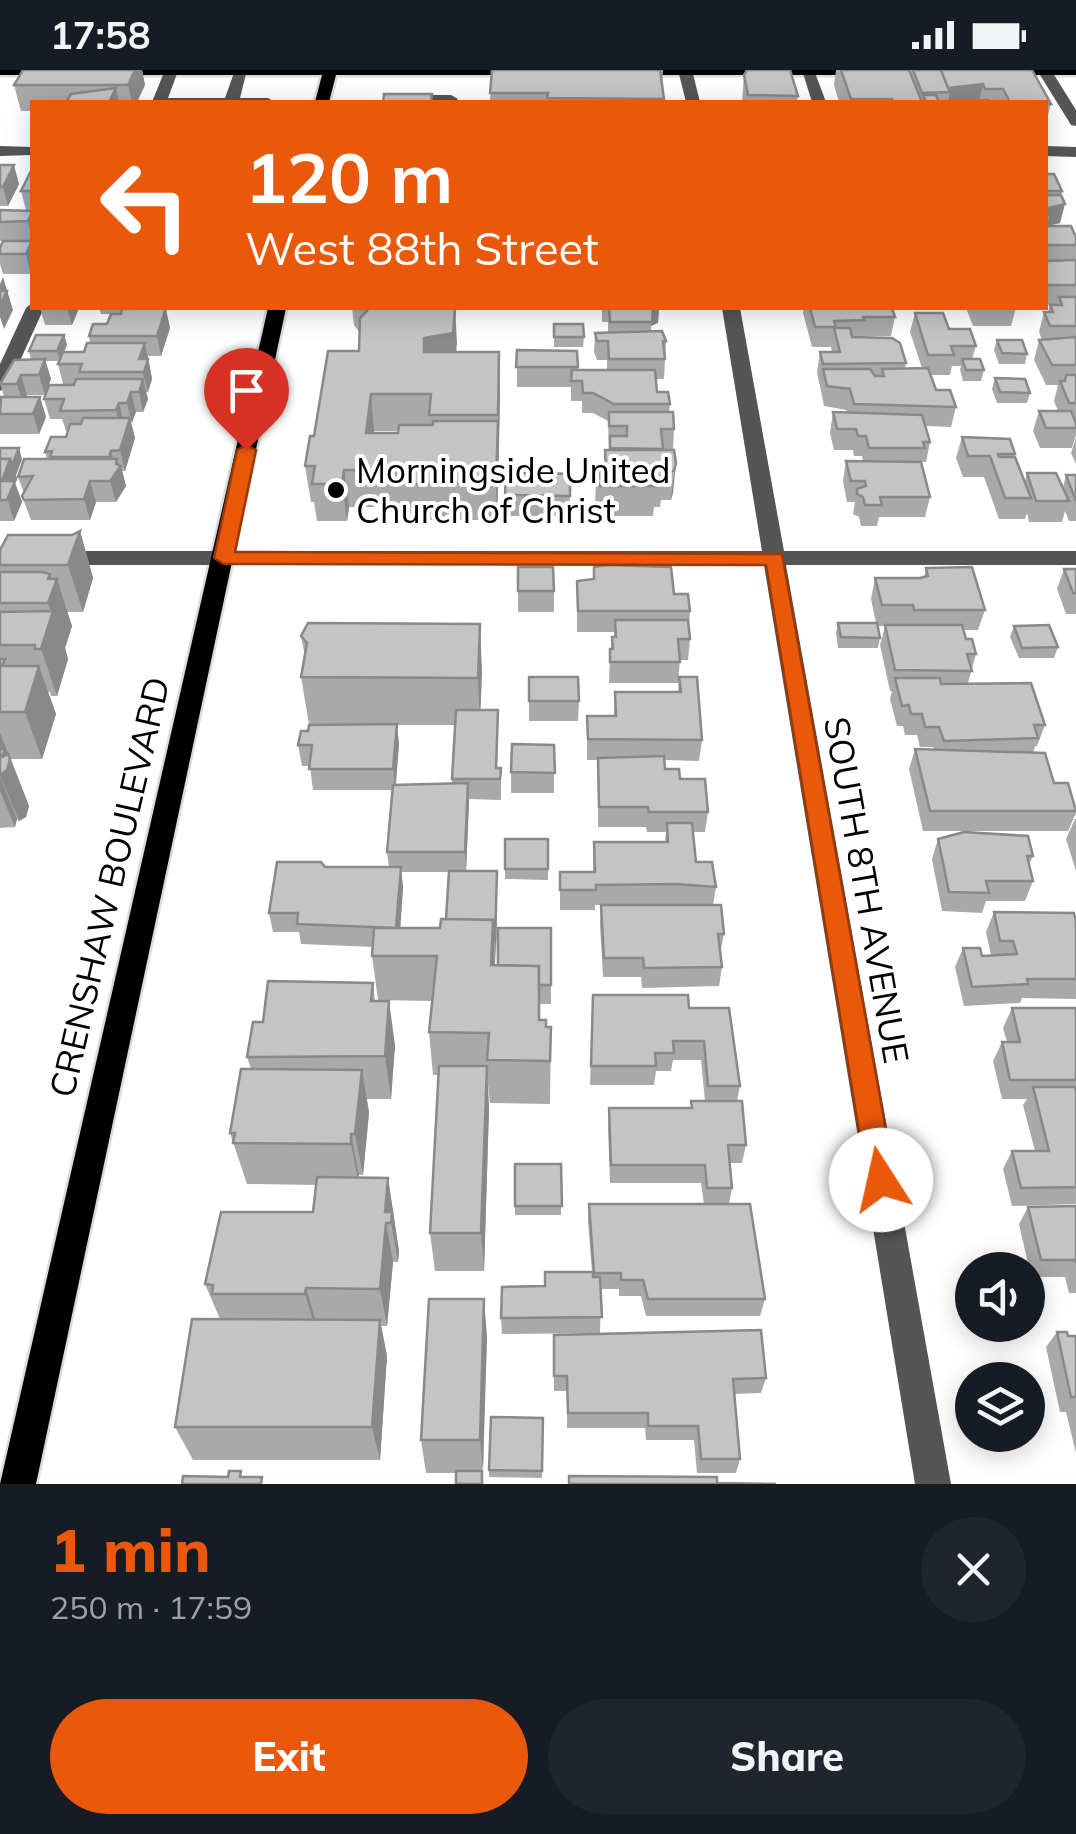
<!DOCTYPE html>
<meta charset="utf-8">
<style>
:root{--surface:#171b24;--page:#20242c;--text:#f1f3f6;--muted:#9ea1a6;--accent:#ea580c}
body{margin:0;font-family:Mulish,sans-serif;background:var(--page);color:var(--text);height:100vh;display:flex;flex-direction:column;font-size:38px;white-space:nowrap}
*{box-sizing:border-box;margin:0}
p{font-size:32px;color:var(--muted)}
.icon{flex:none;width:55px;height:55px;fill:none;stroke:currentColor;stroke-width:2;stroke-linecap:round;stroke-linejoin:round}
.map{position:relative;height:1414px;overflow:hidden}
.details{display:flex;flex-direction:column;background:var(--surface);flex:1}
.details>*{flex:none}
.banner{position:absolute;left:30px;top:30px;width:1018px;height:210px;border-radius:0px;box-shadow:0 5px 25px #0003;background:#ea580c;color:#fff;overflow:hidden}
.fabs{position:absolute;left:955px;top:1182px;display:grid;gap:20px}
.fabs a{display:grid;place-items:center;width:90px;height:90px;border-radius:50%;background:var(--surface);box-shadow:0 5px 25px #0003;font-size:50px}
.pin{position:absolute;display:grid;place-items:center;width:85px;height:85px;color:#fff;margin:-102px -42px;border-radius:50% 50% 50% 0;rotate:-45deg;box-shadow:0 0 10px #0007}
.pin .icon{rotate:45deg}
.me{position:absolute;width:110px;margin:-55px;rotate:350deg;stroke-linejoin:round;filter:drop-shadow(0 0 8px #0008)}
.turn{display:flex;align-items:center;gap:35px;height:210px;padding:0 50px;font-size:45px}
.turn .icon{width:130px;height:130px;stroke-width:2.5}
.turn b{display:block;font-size:70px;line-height:85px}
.round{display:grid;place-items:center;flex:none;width:105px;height:105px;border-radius:52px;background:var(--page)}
.summary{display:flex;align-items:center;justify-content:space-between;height:170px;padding:0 50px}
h1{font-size:60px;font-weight:800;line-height:75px;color:var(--accent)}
.primary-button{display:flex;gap:20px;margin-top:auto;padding:20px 50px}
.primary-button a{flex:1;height:115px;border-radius:60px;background:var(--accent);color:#fff;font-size:40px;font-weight:800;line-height:115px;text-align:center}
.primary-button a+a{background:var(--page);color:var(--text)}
.status{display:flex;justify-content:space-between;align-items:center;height:70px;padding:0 50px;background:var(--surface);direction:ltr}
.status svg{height:28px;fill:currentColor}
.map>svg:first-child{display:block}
</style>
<div class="status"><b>17:58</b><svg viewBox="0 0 49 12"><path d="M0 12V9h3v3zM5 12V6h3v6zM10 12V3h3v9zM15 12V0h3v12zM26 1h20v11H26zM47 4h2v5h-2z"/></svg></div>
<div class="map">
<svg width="1076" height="1414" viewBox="0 0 1076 1414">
<rect width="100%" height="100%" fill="#fff"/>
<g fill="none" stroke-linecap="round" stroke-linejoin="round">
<defs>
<g id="major">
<path d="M0,0H61L62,1L55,5H0Z"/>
<path d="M104,0H531L532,1L525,5H336L329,32H315L322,5H110Z"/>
<path d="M624,0H876L877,1L870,5H630Z"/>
<path d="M994,0H1076V5H1000Z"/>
<path d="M268,238H286L36,1414H0Z"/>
</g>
</defs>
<use href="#major" stroke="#dbdbdb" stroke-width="5"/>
<g fill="#555" fill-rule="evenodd">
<path d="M165,0L178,1L168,28H225L235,0H247L240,28H268L275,32H152Z"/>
<path d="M678,0H692L700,32H686Z"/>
<path d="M802,0H814L826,32H812Z"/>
<path d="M1037,0H1051L1076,40V56L1071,55Z"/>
<path d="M398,25H451L458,29L455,32H393L391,29Z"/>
<path d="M0,76L32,77V85L0,86Z"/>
<path d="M1045,76L1076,77V87L1045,86Z"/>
<path d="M32,233V238H44L9,315L0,321V294L26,238Z"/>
<path d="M722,238H740L784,481H1076V495H786L951,1414H915L764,495H0V481H762Z"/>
</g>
<use href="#major" fill="#000" fill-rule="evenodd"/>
</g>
<g fill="#a9a9a9" fill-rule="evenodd">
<path d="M23,0H142L145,15L137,32H32V41H21L14,15Z"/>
<path d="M492,0H663L662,14L663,32H490Z"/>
<path d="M836,0H1032L1051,34L1045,56V32H839L834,15Z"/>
<path d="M744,5L798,26L797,32H742Z"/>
<path d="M0,95L19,114L8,136H0Z"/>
<path d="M32,101V140H26L21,121Z"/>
<path d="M1045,104L1062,121L1060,153L1047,156L1076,167V365L1072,378H1040L1033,361L1039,341H1058L1054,331L1058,315H1046L1034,290L1039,270H1042L1039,262L1044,242H1048L1050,235H1056L1045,234Z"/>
<path d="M0,140L32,141V170L0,171Z"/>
<path d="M32,174L31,204H3L0,194V178Z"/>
<path d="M40,238H79L72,255H45Z"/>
<path d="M99,238H174L166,240L170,258L161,286H148L152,309L148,322H146L148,329L143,342H136L131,353L135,368L125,401H122L126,416L116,432H96L90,450H31L22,426L24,423L18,407L47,389L45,382L66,367L68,361H66L62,349H50L44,329L74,314H63L58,294L59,291H45L51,309L45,325H27L26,327H40L46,347L39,364H0V329L4,327L0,313L31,290L29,281L64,265L67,275L64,282H84L90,273L89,266L107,254L110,246L109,244H101Z"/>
<path d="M352,238H455L456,282L500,318L497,450H411L410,437H349L347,451H317L314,432H311L305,396L314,366L359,281L360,263L354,255ZM374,361H398V363H374Z"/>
<path d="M597,238H659L658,253L651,256V261L666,271L664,309H655L657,322L670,334L669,342L674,359L673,380H674L673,423L671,430H661L660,437H654L653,446H598L595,437L596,408H599L604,402L605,380H609L608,351L593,343H582V331H571V317H517V280L577,281L578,300H607V290H597L594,282L595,263L608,262V252H602V238Z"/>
<path d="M804,238H892L895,247L891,266H861L906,293L905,299L922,298L910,262L915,243L949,259L976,276L972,289L984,300L981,311H963L960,299L961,296H952L950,305H930L936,320L956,337L951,357L926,356L930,372L926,392H921L930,427L925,447H879L877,456H861L859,447L853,444L855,432H847L843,411L846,391H863L862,386H854L853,380H834L830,363L833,342L847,343L846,340L824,336L817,302L820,282H832L831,277H812L803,243Z"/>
<path d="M902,238H943L942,240H903Z"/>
<path d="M966,238H1016L1011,256H973Z"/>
<path d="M554,254L584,267L583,277H554Z"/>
<path d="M997,270L1027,284L1025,294H999L994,280Z"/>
<path d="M995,308L1030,323L1027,333H997L992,319Z"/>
<path d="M962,367L1015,384L1014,387L1025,411L1027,403L1063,417L1066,405H1076V451H1069L1065,441L1062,452H1029L1027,443L1025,449H999L984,407H963L956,388Z"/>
<path d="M1076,368V394L1071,383Z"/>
<path d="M0,378L22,389L16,405L17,409L15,413L22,432L14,451H0Z"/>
<path d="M570,404V446H505V425Z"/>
<path d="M80,461L93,508L83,542H67L72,556L65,578L68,589L57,626H51L50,622H48L56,644L42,689H11L29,736L26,747L19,751L17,749L15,757L0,758V480L72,465Z"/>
<path d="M518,497L554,521V542H518Z"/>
<path d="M594,497L674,524L690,541L689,554L690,569L688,590H680L678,613H609L610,579H611L612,567H614V562H577V511L593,509Z"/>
<path d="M926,498L985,540L978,560H963L966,569L976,584L968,613L1045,655L1037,676H1035L1033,683L1054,713L1076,738V743L1068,761H923L909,699L915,679L934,680L933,677H920L917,665H905L903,656H897L890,629L892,621H890L880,575L885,556H877L880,568L878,578H838L836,563L838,553H876L871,529L875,508H920L924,507Z"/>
<path d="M1064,499H1076V544H1066L1057,519Z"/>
<path d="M1014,556L1058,577L1054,588H1019L1010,567Z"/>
<path d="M301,566L482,601L480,640L498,661L497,698H501V730L469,729L466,801H497L495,895L551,915V934H539V950L546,957H551L550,1034L490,1033L487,1006L489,1039L484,1201H435L430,1163L439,1005H433L429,962L432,931L378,930L372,886L373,877L301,874L299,862H273L269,843L325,797H389L387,782L392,720H313L310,696H302L298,675L308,661L309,654L301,607L305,586ZM397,655H455L452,714L396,715L399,674ZM401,802H448L446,849L440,858H400L403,817Z"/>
<path d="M529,607L579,631L578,651H529Z"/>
<path d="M679,607L702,670L699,691L665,690V699L680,709L708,742L705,762H693L696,792L716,817L713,835L724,864L720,884L722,897L719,916L642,918L641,907H603L600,855L601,835L673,834L595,835V840H560V802H593L594,772H665L666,762H647L646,757H598V690H587V646H614L615,622H678Z"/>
<path d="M554,675V723H511V702Z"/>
<path d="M1075,749H1076V801L1066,769Z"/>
<path d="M505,769H548V810L505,809Z"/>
<path d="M938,769L1033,786L1029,795L1033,811L1025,831H986L982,843L942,841L932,789Z"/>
<path d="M994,842L1076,852V929L1022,928L1020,933L964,936L955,897L963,878L982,886L991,885L986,862Z"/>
<path d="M373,913L375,931L395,975L391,1029H367L369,1043L363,1105H359V1108H388L399,1181L398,1192H393L387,1256H381L387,1286L380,1390H193L175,1357L220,1249L205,1214L313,1142L316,1115L247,1114L230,1063L251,999L247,987L263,952Z"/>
<path d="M593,925L689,938L740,1016L737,1031L746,1075L742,1093H730L732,1118L729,1134L765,1229L760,1246H646L641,1226H619V1219H601L600,1263L502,1264L501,1248L545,1216L592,1202L588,1151L589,1134H704L701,1113H610L608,1057L609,1038H691V1031H705L701,990H673L671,1001H656L654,1015H590Z"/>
<path d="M1012,938H1076V1134L1012,1136L1003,1099L1012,1081H1035L1023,1035L1027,1029H1002L993,991L1002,972H1007L1003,958Z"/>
<rect x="515" y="1094" width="46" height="51"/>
<path d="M1076,1136V1223H1069L1065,1207H1031L1019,1154L1028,1137Z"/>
<path d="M1057,1262L1068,1266H1076V1383L1066,1342H1060L1046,1277Z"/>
<path d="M554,1265L766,1308L761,1323L734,1324L740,1389L736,1403H697L694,1370H646L645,1358H567V1321H554Z"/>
<path d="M487,1266L482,1403L483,1414H456V1403H426L421,1370Z"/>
<path d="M543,1348L542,1408L489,1407V1400Z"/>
</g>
<g fill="#898989">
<path d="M135,0H142L145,15L137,32H132L128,15Z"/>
<path d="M983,14L979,32L959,30V32H948L950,22L944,18Z"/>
<path d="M116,18L119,32H109Z"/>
<path d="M14,95L19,114L8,136L3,117Z"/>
<path d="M1065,134L1060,153L1047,156L1049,148L1045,139Z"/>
<path d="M32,142V167L28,151Z"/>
<path d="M32,171V201L31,204L26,184Z"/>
<path d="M3,207L13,240L4,259L0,247V214Z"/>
<path d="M67,238H79L72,255Z"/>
<path d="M157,238H174L166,240L170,258L161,286L157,266L160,252Z"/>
<path d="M455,238L457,272L455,299L426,304L424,268Z"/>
<path d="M653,238H659L658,253L651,256Z"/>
<path d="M64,265L67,275L60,291L57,281Z"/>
<path d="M145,273L152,309L148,322L139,289Z"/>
<path d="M499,282L500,318L499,382L498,345Z"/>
<path d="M45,289L51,309L45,325L39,305Z"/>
<path d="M21,305L27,325L23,334L17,314Z"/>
<path d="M143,309L148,329L143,342L139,322Z"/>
<path d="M131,322L136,342L132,353L127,333Z"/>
<path d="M371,324L374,361L370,399L366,363Z"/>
<path d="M40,327L46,347L39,364L33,344Z"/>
<path d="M119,333L124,353L121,361L116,340Z"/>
<path d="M130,348L135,368L125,401L120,380Z"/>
<path d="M498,351L499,387L497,450L496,413Z"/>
<path d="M19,378L22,389L16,405L17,409L15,413L22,432L14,451L2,411L10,389Z"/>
<path d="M111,381L116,401L117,389L119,398L121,396L126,416L116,432L110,411L114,406L109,387Z"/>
<path d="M676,393L673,423L671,430L674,401Z"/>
<path d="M344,400L349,437L347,451L342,414Z"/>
<path d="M90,411L96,432L90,450L84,429Z"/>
<path d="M80,461L93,508L83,542L68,495Z"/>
<path d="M50,504L54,516L57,509L72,556L65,578L68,589L57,626L41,579L52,544L48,533V509Z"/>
<path d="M480,554L482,601L480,655L478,608Z"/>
<path d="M39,596L56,644L42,689L25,642Z"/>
<path d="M397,654L399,674L395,720L393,699Z"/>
<path d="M0,663L29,736L26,747L19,751L0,705Z"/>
<path d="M0,706L17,749L15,757L0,721Z"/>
<path d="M468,713L469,733L466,802L465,782Z"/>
<path d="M401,797L403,817L399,878L396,858Z"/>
<path d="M497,801V821L496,892L495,873Z"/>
<path d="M493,850L495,895H491Z"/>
<path d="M389,931L395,975L391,1029L385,986Z"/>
<path d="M487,996L489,1039L484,1201L481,1163Z"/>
<path d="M362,1000L369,1043L363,1105L355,1064Z"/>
<path d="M351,1064L359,1105V1115L351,1074Z"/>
<path d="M388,1108L399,1181L398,1192L391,1153L385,1142Z"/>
<path d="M386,1153L393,1192L387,1256L380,1219Z"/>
<path d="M306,1218L317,1255L316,1261L305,1224Z"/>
<path d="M484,1229L487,1266L483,1403L480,1370Z"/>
<path d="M380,1250L387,1286L380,1390L372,1357Z"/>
</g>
<g fill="#c4c4c4" stroke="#898989" stroke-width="2.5">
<path d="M23,0H135L128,15H14Z"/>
<path d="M492,0H660L664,29L547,28L548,23H490Z"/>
<path d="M747,0H790L798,26L748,25L744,5Z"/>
<path d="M841,0H909L922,32H893L892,29H851Z"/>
<path d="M913,0H941L950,22L922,23Z"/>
<path d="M941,0H1032L1051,34L1010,32L1003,19H985L983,14L948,18Z"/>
<path d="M116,18L109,32H66L71,24Z"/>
<path d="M384,24H432L431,32H383Z"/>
<path d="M923,25H936L939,32H926Z"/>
<path d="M959,30H988L989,32H960Z"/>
<path d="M0,95H14L3,117H0Z"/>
<path d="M31,101H32V121H21Z"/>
<path d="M1045,104H1054L1062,121H1045Z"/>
<path d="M1045,125H1061L1065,134L1045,139Z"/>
<path d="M0,140L32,141V142L28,151L0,152Z"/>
<path d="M1045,156H1071L1076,167V175H1045Z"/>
<path d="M3,171H32L26,184H0V178Z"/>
<path d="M1076,190V215H1045V191Z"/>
<path d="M0,221H7L0,235Z"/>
<path d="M1059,227H1076V256H1050L1044,242H1053L1050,235H1062Z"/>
<path d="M166,238L157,266H89L93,254H107L111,244H121L122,239Z"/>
<path d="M364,238H455L453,263L424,268V282H499L498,345H429L431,324H371L366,363H398L399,355H433V351H498L496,413L408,414L409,400H344L342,414H312L315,396H305L310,366H314L328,281H359L360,248L367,241Z"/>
<path d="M609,238H653L652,252H610Z"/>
<path d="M810,238H892L895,247H863L864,250L834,251L836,257H815Z"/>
<path d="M915,243H943L949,259H970L976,276H951L954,285H928Z"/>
<path d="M554,254H583L584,267H554Z"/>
<path d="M834,258H850L852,267L892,268L900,273L906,293L823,294L820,282H840Z"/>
<path d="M662,261L666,271H663L665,289H609L608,271H597L595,263Z"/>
<path d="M36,265H64L57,281H29Z"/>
<path d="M1076,267V295H1052L1039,270Z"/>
<path d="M997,270H1022L1027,284L1002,283Z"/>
<path d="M87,273H145L139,289H148L144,302H79L82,294H58L63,282H84Z"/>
<path d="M517,280L577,281L578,297H516Z"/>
<path d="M45,289L39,305H21L17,314H0L14,290Z"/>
<path d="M962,289H980L984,300H966Z"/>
<path d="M928,298L936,320H950L956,337L854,334L850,319L827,316L823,299H870L875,306H884L882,299Z"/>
<path d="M572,300H655L657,322H668L670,334H614L593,323H583L582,311H571Z"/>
<path d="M1066,305H1076V333H1069L1060,311H1065Z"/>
<path d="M995,308L1025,309L1030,323L1000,322Z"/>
<path d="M76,309H143L139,322H131L127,333H119L116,340L60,341L64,329H44L49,315H74Z"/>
<path d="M1,327H40L33,344H0Z"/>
<path d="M1039,341H1071L1076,353V358H1046Z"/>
<path d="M609,342H673L674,359H661L663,379L610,378V366H627V356H609Z"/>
<path d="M833,342L922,345L930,372H923L925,378H869L866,366H858L856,359H837Z"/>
<path d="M83,348H130L120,380L111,381L109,387H50L52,381L45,382L51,367H66L70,354H81Z"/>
<path d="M962,367L1010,369L1015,384H998L999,387H1015L1031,428H1005L990,386H968Z"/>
<path d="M0,378H19L12,395L10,389H0Z"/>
<path d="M605,380H674L676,393L674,401H662V407H654L655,416H600L596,408H600L599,402H606Z"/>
<path d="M0,389H10L2,411H15L7,430H0Z"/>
<path d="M24,389H117L116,394L121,396L110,411H90L84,429L24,430L22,426L33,406L18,407Z"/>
<path d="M846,391L921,392L930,427H880L882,435H865L863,427L857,424V419L866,416L865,411H851Z"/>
<path d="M506,402L570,404V426L505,425Z"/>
<path d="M1027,403H1056L1069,431H1036Z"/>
<path d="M1066,405H1076V431Z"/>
<path d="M80,461L68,495H0V480L8,465H72Z"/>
<path d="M607,495L671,497L674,524H688L690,541H578L577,511L594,509V497Z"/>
<path d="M518,497H553L554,521H518Z"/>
<path d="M972,497L985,540H914L913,535H882L875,508H920L928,506L926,498Z"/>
<path d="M1064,499H1076V523H1073Z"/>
<path d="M0,502H42L50,504L48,509H57L48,533H0Z"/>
<path d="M53,541L41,579H35V575H0V542Z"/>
<path d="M615,550H688L690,569H678L680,592H610V579H613L612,567H616Z"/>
<path d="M308,553L480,554L478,608L301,607L307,573L301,566Z"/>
<path d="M838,553H877L880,568L841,567Z"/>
<path d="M885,555H962L966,569H972L976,584H967L972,601L895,600Z"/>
<path d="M1049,555L1058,577L1022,578L1014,556Z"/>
<path d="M0,589H5L2,596H39L25,642H0Z"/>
<path d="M529,607H578L579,631H529Z"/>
<path d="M679,607H697L702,670L588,669L587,646H616L615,622H681Z"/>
<path d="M895,608H940L941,614L1031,613L1045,655H1034L1038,668L944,671L939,657H925L922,644H911L909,635L902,636Z"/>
<path d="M456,640H498L496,698H501L500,709H452Z"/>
<path d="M397,654L393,699H309L312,675H298L301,661H308L309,655Z"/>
<path d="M512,674L554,675L555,703L511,702Z"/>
<path d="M0,679H5L2,687L8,684L10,689L7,700L0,705Z"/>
<path d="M915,679L1045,683L1054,713H1068L1076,741H930Z"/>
<path d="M664,686L665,699H679L680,709H705L708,742H649L648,737H599L598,688Z"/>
<path d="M468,713L465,782H387L393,715Z"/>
<path d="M667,753H692L696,792H712L716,817L676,814L596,815V820H560V802H595L594,772H668Z"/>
<path d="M964,762L1028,766L1033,786H1027L1033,811H986L989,823L949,822L938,769Z"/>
<rect x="505" y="769" width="43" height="30"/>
<path d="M277,792H321L325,797H401L396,858L297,854L298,843H269Z"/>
<path d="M449,801H497L495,873L493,850L446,849Z"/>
<path d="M601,835H721L724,864H718L722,897L644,898L643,888H604Z"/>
<path d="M994,842L1074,843L1076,852V909H1027L1028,914L972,917L963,878H980L982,886L1017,884L1013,871H1000Z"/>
<path d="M441,849L493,850L491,895L539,896V950H546V957H551L550,991L487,990L489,963L429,962L437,886H372L374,858H440Z"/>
<path d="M498,858H551V915H539V896L498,895Z"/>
<path d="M268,911L373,913L371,931H389L385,986L247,987L253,952H263Z"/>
<path d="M593,925H688L689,938H729L740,1016H708L704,971H673L674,983H655L656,996H591Z"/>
<path d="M1012,938H1076V1010H1010L1002,972H1020Z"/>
<path d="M439,996H487L481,1163H430Z"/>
<path d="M241,999L362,1000L355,1064H351V1074L233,1073L235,1063H230Z"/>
<path d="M1033,1017H1075L1076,1021V1117L1021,1118L1012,1081H1049Z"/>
<path d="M691,1031H742L746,1075H728L732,1118H707L705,1095H611L609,1038H692Z"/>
<path d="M515,1094H561L562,1136H515Z"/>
<path d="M317,1107L388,1108L385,1142H392L391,1153H386L380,1219L306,1218L305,1224H212L213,1215L205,1214L221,1142H313Z"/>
<path d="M589,1134H750L765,1229H648L643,1210H621V1203H594Z"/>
<path d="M1076,1136V1193L1075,1190H1041L1028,1137Z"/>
<path d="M545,1202H593V1207H600L602,1247L501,1248L502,1217L545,1216Z"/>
<path d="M429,1229H484L480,1370H421Z"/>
<path d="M192,1249L380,1250L372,1357H175Z"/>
<path d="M761,1260L766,1308L733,1309L740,1389H701L698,1356H648V1343H568L567,1306H554V1265Z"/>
<path d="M1057,1262H1067L1068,1266H1076V1327H1071Z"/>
<path d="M491,1347L543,1348L542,1401L489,1400Z"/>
<path d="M229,1401H241L240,1407H262L261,1414H182L183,1406L228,1407Z"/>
<rect x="456" y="1401" width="26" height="13"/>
<path d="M569,1406L717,1407V1413L776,1414H569Z"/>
</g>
<path fill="#ea580c" stroke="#983908" stroke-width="2.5" d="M246,375L256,380L235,482L782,484L895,1110L891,1119L881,1123L871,1119L867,1110L766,495L224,494L214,488L237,380Z"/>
<circle fill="#000" stroke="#fff" stroke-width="4" cx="336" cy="420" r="10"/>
<g text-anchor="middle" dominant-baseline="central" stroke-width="8" stroke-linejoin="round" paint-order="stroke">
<g font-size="35" fill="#000" stroke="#fff" text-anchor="start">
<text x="356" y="400">Morningside United<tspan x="356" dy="40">Church of Christ</tspan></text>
</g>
<g font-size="35" fill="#000" stroke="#fff">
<text transform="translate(109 817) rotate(-77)">CRENSHAW BOULEVARD</text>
<text transform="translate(867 820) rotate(80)">SOUTH 8TH AVENUE</text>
</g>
</g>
</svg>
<div class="fabs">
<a><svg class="icon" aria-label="sound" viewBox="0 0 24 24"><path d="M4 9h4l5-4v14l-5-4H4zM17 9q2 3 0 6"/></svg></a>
<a><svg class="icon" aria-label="layers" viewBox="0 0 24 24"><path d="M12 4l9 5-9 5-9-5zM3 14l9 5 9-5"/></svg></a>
</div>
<div class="pin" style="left:246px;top:380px;background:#d93025"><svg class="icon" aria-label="arrive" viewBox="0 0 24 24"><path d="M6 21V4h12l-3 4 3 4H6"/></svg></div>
<svg class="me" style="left:881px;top:1110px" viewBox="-20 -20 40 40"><circle r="19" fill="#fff"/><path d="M0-13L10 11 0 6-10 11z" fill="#ea580c"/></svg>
<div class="banner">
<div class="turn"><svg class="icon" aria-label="left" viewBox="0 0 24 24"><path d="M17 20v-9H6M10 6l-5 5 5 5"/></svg><div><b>120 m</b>West 88th Street</div></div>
</div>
</div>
<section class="details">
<div class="summary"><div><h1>1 min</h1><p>250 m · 17:59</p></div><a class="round"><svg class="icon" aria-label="close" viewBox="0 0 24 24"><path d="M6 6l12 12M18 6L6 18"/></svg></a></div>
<div class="primary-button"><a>Exit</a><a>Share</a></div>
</section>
